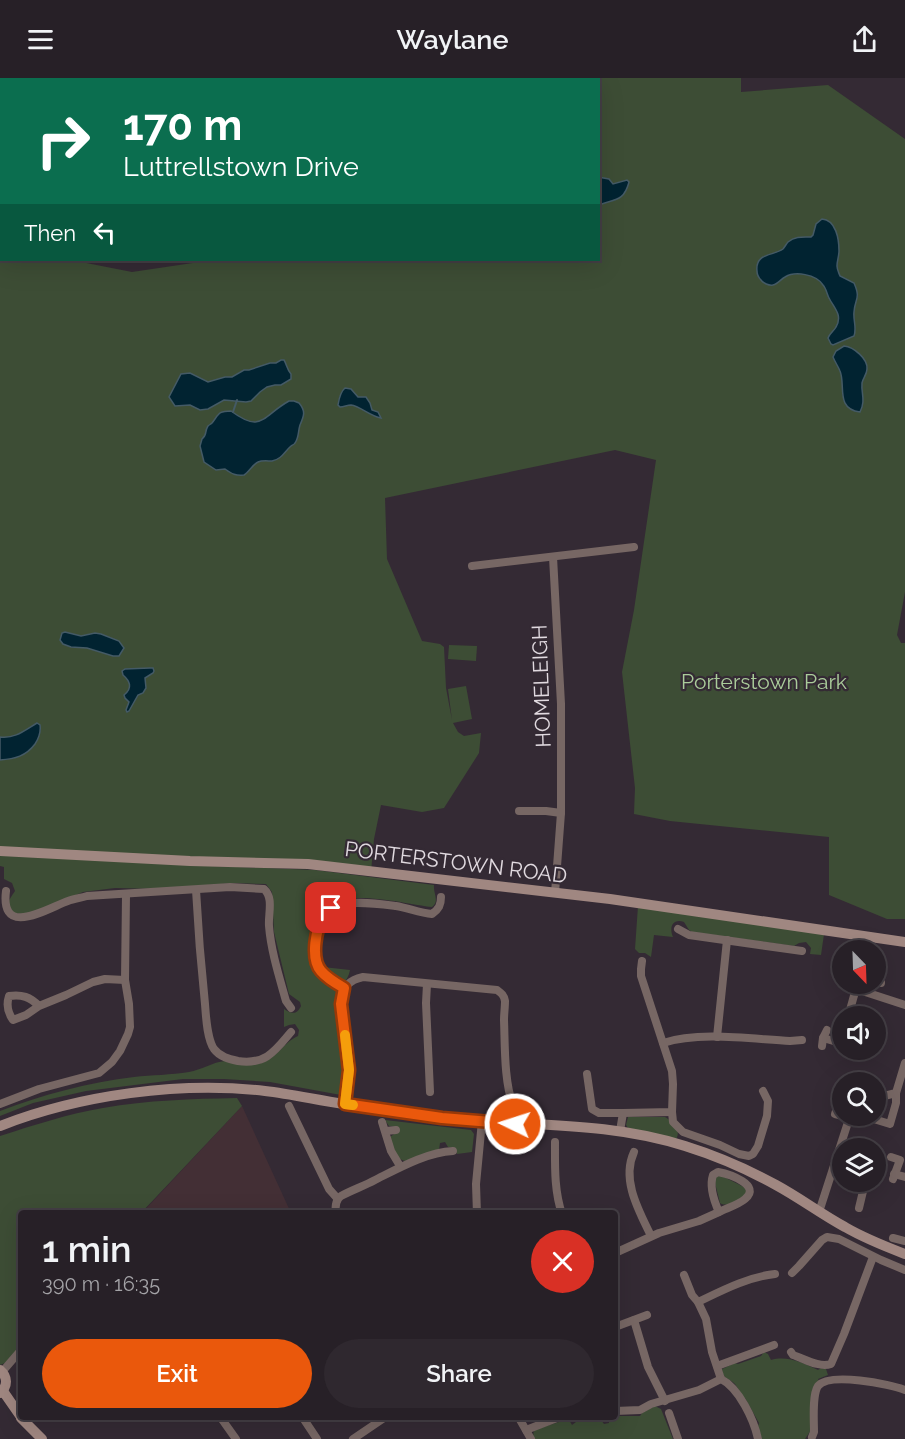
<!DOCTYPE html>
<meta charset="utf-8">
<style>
:root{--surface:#272027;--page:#2f282f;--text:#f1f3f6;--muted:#a4a3a7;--line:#433e44;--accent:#ea580c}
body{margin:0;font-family:Raleway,sans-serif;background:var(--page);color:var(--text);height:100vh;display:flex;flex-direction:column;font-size:22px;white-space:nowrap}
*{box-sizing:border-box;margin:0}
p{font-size:20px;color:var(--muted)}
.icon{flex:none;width:33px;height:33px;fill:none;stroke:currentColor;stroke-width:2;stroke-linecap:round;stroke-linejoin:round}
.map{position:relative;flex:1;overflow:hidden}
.details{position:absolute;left:18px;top:1132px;width:600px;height:210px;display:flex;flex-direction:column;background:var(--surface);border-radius:6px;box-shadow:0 6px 24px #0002,0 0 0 2px var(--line)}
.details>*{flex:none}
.guide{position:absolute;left:0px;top:0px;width:600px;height:183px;box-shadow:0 6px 24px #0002,0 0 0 2px var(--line);background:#0b6e4f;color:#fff;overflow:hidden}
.needle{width:39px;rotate:157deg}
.buttons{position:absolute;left:832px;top:862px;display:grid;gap:12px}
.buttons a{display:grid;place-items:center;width:54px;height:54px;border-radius:50%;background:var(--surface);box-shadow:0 6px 24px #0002,0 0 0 2px var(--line);font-size:30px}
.pin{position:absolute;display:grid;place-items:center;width:51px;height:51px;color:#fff;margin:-26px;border-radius:12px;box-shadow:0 3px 9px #0006}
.me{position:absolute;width:66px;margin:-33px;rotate:274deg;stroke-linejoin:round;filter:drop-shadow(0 0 4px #0008)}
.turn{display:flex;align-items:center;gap:21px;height:126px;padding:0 24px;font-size:27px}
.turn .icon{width:78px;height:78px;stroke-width:2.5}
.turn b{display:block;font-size:42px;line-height:51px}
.then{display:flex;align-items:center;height:57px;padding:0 24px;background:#0003;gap:12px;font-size:22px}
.round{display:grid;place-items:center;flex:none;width:63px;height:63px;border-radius:32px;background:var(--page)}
.head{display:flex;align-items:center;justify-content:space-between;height:102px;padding:0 24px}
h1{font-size:36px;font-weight:600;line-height:45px}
.button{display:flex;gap:12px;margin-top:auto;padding:12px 24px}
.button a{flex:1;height:69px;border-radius:36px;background:var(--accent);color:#fff;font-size:24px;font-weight:600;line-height:69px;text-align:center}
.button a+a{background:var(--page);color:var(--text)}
header{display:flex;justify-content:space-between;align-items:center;height:78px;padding:0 24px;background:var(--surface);font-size:27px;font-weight:600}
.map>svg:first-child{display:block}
</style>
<header><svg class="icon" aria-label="menu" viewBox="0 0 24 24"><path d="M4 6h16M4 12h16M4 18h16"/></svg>Waylane<svg class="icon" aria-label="share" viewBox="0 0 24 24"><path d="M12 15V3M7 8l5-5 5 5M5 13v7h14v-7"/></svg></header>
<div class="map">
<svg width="905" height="1361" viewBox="0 0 905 1361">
<rect width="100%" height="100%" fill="#342a34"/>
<path fill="#432f35" d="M242,1028L291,1135L141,1136Z"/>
<g fill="#3d4d35">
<path d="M570,0H741V14L828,7L905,61V514L897,557L901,565H905V841H887L829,817V759L670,743L634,736L635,710L622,594L634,532L656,382L615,372L385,420L387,481L422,563L440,566L444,569L446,610L452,642L448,611L466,608L472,641L453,645L458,654L464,658L481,655L479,675L444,730L422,734L381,727L374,761L371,794L0,772V173H1L2,182H71L132,194L213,182H598V2L571,1Z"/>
<path d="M449,567L477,568L476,583L448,581Z"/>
<path d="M0,777L187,787L315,792L434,807C433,816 440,823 432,829C405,826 339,808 320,833C315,840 314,852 314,860C313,870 312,879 314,888L350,892C348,904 338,910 337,922C334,951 356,990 341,1017L270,1004L224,1001H183L86,1013L33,1025L0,1038V1033C41,1017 90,1004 134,999C152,997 171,997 189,994C201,992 213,984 225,983C237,982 249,989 261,985C277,980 284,964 298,958L299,952L295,946L289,947L284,949V931C291,936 297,937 301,928L300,924L289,916L274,854L272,814L266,806L233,805L159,811L115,810L83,814L35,834L23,836L12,835C6,825 9,822 15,813L12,805L4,801V789L0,788Z"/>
<path d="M638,828L824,856L821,877L810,876L811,870L806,864L799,865L794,868L692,854L689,852L684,844C672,840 669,850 673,859L654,857L651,879L645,875H639L635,871Z"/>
<path d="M237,1020L242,1028L141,1135L21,1136V1267L5,1285L0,1287V1058C34,1047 68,1036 103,1030C148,1022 192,1021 237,1020Z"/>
<path d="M628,1039H665C672,1043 682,1052 676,1061L628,1050L626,1047Z"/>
<path d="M385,1042L471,1052L474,1056L472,1074L457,1076L455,1070L448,1069L445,1064L440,1065L439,1072L406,1083C395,1082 392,1069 390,1059L394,1056L396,1049L389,1048Z"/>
<path d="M719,1098H722L746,1110V1117C738,1121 728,1130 720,1125L715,1105L716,1099Z"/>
<path d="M764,1274L768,1276L771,1282C787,1277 804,1285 818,1292L821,1290L826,1291L828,1297L818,1301L819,1303L818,1304L811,1352L805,1361H762L758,1348L759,1345L745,1320H743C740,1315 738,1310 735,1306C728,1299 723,1302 722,1291L735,1285L738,1286L761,1278Z"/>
<path d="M655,1328L661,1331L673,1361H534L533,1358L534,1352L562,1343V1341L568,1340L572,1347L576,1344V1340C585,1340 599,1337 604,1346L609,1345V1340H615V1336L616,1338H640L642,1335Z"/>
</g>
<g fill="#012331" stroke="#445a66" stroke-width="1.5">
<path d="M598,99L609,101L613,106L627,102L629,104C624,124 614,121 599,127Z"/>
<path d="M822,141C836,142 839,161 839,173C839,178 837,183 837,188C837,192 839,195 840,198L854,205C861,221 855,220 854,234C853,242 857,250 854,258L833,267L831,266L828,260C830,255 834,253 836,249C843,237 834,230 829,220C827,216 826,210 823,207C816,196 795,193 785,199C781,201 778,206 773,207C769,208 763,205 761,202C758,199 757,196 757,193C755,175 773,178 783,171C784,170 787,165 788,164C795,158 803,159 811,159L813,157L816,146Z"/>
<path d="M844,268C854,269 868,281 867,291C867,296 863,300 862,305C861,316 866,322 860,334C835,331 846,307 840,293C838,288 835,284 833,279L836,273Z"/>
<path d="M281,282H284C287,287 287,292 291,296V301L281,307H275L267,309L260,314L251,323L246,324L224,322L208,331L200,332L190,327L175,328L169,319L181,296L190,295L208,304L225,299H232L244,292H249L270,285H276Z"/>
<path d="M345,310L351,311L358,319H366L370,325L372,332L378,334L381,340C370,338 360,328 351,327C347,327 344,329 340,329L338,327C339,321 340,314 345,310Z"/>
<path d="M289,323H294L299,325C306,333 304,338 300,347C298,353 299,360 295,365C294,367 292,367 291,368C284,374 282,381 272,383C268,383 262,382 258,384C253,386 249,394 244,397C236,398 232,396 225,391L216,392L204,384L200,368L202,361C208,356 204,354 208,348C209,347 211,346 212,345C219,336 218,333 231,333C262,356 262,338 289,323Z"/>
<path d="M65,554L81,558L95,555L101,556L119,563L124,570L119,578H113L87,570L71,569L63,566L60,562L62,555Z"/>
<path d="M150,590H153L154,593L153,595L145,600L146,610L143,615L138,617L129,633L127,634L126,632L129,624L125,620L124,617C133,610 130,603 123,597L122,593L125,591Z"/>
<path d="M37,645L40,647C41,654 39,660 35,666C26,678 15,681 0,682V659C15,661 25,652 37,645Z"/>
</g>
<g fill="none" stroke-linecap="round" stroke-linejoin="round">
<path stroke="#445a66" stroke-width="2" d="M233,334L237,322"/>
<g stroke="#776764" stroke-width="8">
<path d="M553,479L561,626V735L555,815"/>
<path d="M472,488L634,469"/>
<path d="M519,733H546L561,735"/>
<path d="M196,812C198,850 201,888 205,926C206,939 207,961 214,971C220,979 229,981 238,983C266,987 275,973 291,954"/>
<path d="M6,813C0,861 48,830 68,823C74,821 80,820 87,818L230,809L264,811C274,820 268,836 269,848C271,873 279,898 286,923L291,930"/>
<path d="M678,851L689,857L802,873"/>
<path d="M876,904L881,905"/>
<path d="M427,906L426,925L430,1014"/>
<path d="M344,910C328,900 312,889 315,867C316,855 320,837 331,830C344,821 380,826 396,828C408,830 420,835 432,836C439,831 441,827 441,819"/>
<path d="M39,928C30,919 22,916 9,918C6,927 8,935 13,942L26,937L39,928L66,917L93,904L105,901L125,902"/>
<path d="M848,939L855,914L859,912L905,927"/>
<path d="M717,959L727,862"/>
<path d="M823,960L837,964L841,962L843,955"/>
<path d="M663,965C699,953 752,961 790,963L802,962"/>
<path d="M822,968L823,960L827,952"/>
<path d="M587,996L592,1031L599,1035H623L620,1053"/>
<path d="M843,1012L835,1036L843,1038"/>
<path d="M876,1020L896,1015L905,985"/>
<path d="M0,1026L39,1011L99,995L112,984L120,973L128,956L130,949L129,926L125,902L126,817"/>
<path d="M345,1026L349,992L341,922C343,909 349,902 363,899L497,912C501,915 504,917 505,923C505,929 504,936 504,942C505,967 504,1004 513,1027"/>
<path d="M289,1028L329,1111L337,1120"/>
<path d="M672,1034L673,1044L683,1054L720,1067L739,1076L749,1078L753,1076L758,1068L767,1038L768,1023L763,1013"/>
<path d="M623,1035L672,1034L673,1006L672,993L641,898V891L642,883"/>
<path d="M864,1038L890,1046L896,1025V1015"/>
<path d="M382,1044L391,1073L400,1088"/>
<path d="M386,1053L396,1052"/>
<path d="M555,1064C555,1088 554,1112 562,1136"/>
<path d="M634,1074C621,1102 639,1133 651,1158"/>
<path d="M891,1079L900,1082L893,1101"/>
<path d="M718,1094C729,1096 762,1107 745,1121C738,1127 727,1130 719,1134C714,1123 709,1109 713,1097Z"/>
<path d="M894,1096L905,1099"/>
<path d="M859,1130L864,1109L861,1104"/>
<path d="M819,1134L850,1038"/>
<path d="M336,1136C335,1129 335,1122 341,1118C352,1112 364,1108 375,1102C397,1091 427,1074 453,1073"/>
<path d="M477,1136L476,1106L482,1043"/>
<path d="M893,1160L905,1163"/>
<path d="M615,1175L659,1155L699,1143L719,1134"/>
<path d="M792,1195L799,1188L822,1162L827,1159L839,1161L881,1182L905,1192"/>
<path d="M684,1197L692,1217L698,1224L706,1241L712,1274L721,1301"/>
<path d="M698,1224C723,1212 748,1199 775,1196"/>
<path d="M634,1242L648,1289L665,1323"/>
<path d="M615,1249L647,1237"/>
<path d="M791,1274L793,1277C805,1281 819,1290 831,1286L844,1256L873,1179"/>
<path d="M717,1288L774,1267"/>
<path d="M2,1294L21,1272"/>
<path d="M721,1301C739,1310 754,1342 758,1361"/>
<path d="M615,1333L640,1332L651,1326L699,1312L721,1301"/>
<path d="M669,1335L678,1361"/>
<path d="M221,1340L236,1361"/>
<path d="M303,1340L317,1361"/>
<path d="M519,1340L531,1361"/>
<path d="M526,1352L557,1340"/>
<path d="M812,1359L814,1354C814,1343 812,1317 818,1308C829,1294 890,1306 905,1312"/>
<path d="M353,1361L384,1340"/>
</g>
<g stroke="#a08781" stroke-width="10">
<path d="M325,2L329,0"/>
<path d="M0,68H2"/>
<path d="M0,773L190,783L308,786L610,821L905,864"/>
<path d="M0,1048C79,1017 180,1003 265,1013C291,1016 317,1022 344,1026C381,1032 419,1037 456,1041C532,1048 611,1044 685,1068C717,1078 747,1091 776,1107C800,1120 821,1136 845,1149C864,1160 884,1168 905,1176"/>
<path d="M0,1292C8,1299 8,1308 0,1315"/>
<path d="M3,1313L21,1339"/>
<path d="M21,1340L42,1361"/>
</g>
</g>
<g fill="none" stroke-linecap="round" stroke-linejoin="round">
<defs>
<path id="route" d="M331,830C328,832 326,834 324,837C316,850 310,880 321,893C326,899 337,906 344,910L341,926L349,992L345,1026L442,1040L515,1046"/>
</defs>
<use href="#route" stroke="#983908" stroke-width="15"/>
<use href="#route" stroke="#ea580c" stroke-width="10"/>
<path stroke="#f59e0b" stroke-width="10" d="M345,957L349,992L345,1026L353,1027"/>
</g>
<g text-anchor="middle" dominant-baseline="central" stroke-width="4.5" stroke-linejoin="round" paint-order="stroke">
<g font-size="21" fill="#aacc9a" stroke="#342a34">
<text x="764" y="603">Porterstown Park</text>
</g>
<g font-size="21" fill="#e1dae0" stroke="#342a34">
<text transform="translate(541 608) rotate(-92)">HOMELEIGH</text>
<text transform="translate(456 784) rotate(7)">PORTERSTOWN ROAD</text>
</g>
</g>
</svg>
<div class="buttons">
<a><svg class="needle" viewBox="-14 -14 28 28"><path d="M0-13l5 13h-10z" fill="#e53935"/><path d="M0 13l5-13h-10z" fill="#a4a3a7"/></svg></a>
<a><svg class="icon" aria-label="sound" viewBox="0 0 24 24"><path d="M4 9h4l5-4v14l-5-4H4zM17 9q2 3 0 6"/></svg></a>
<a><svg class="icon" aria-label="search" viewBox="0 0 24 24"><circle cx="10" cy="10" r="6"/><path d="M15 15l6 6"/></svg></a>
<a><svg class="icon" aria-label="layers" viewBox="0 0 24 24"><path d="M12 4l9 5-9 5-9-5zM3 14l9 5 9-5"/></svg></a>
</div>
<div class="pin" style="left:331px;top:830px;background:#d93025"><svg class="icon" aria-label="arrive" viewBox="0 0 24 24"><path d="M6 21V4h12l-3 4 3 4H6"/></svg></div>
<svg class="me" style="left:515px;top:1046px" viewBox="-20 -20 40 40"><circle r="17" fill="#ea580c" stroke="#fff" stroke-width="3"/><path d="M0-11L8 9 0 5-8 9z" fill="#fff"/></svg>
<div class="guide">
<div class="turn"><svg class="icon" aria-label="right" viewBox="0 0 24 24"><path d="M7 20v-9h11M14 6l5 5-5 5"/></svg><div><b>170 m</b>Luttrellstown Drive</div></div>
<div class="then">Then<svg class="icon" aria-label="left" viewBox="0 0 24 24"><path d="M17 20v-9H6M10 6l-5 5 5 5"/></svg></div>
</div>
<section class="details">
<div class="head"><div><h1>1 min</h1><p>390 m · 16:35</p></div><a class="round" style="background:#d93025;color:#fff"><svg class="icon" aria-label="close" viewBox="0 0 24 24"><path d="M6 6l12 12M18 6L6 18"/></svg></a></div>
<div class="button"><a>Exit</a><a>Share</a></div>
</section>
</div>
